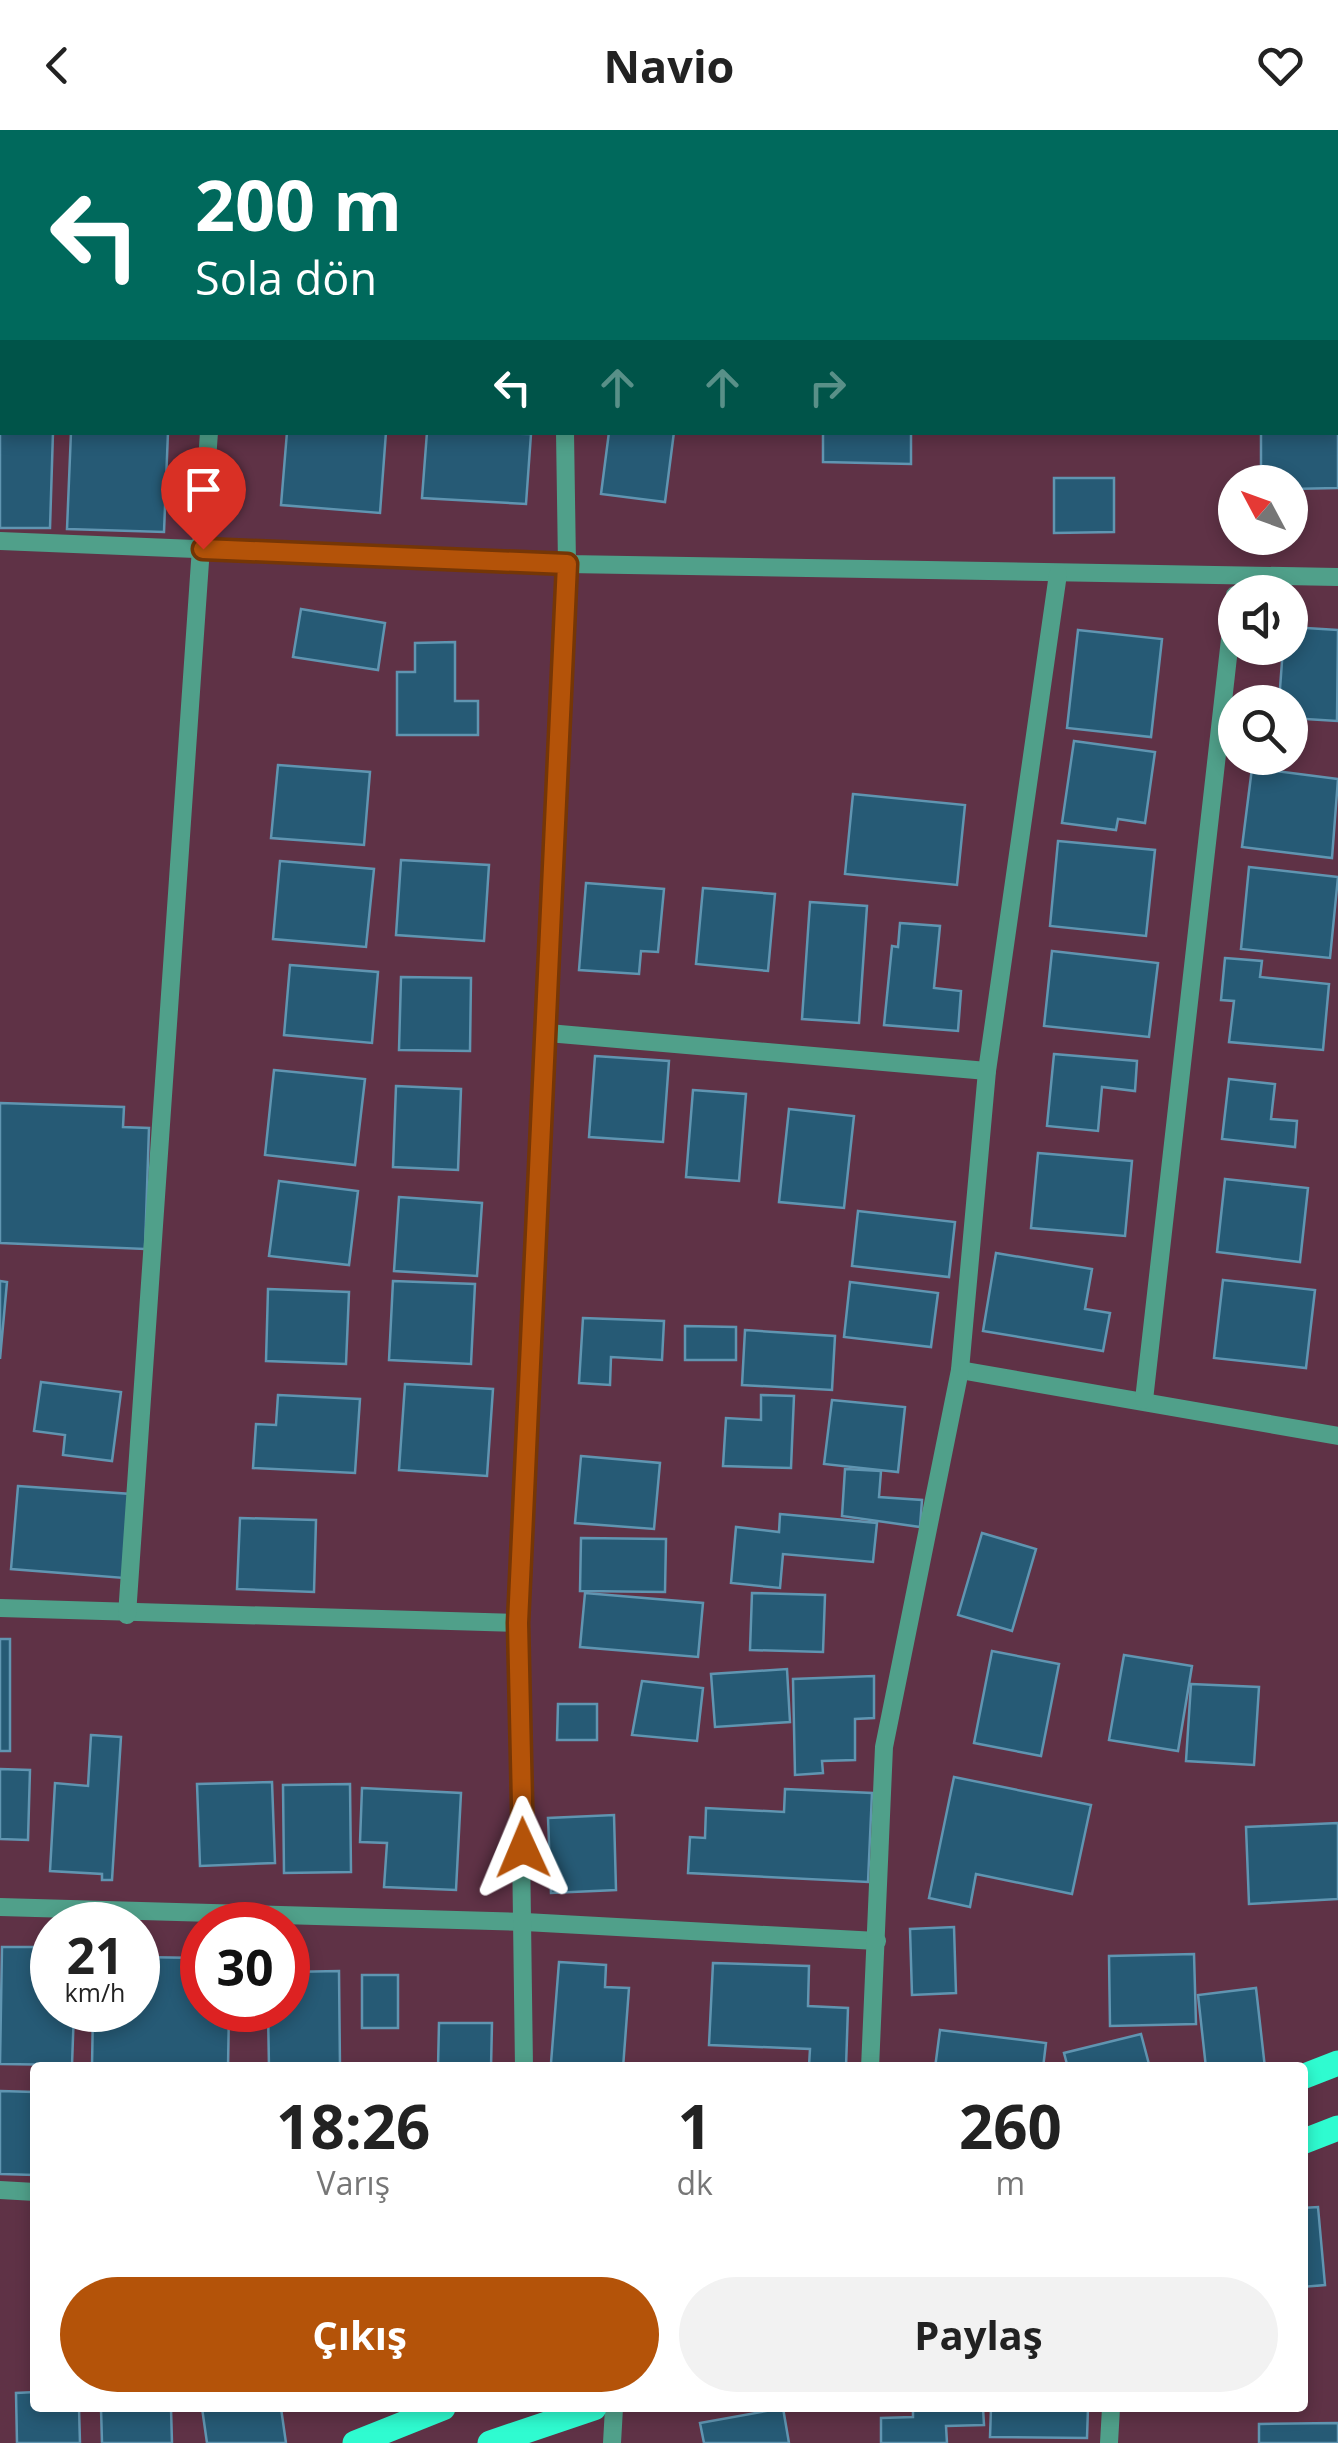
<!DOCTYPE html>
<html lang="tr">
<meta charset="utf-8">
<style>
:root{--surface:#fff;--page:#f2f2f2;--text:#222;--muted:#767676;--accent:#b45309}
body{margin:0;font-family:"Open Sans",sans-serif;background:var(--page);color:var(--text);height:100vh;display:flex;flex-direction:column;font-size:38px;white-space:nowrap}
*{box-sizing:border-box;margin:0}
p{font-size:32px;color:var(--muted)}
.icon{flex:none;width:55px;height:55px;fill:none;stroke:currentColor;stroke-width:2;stroke-linecap:round;stroke-linejoin:round}
.map{position:relative;flex:1;overflow:hidden}
.panel{position:absolute;left:30px;top:1932px;width:1278px;height:350px;display:flex;flex-direction:column;background:var(--surface);border-radius:10px;box-shadow:0 5px 15px #0003}
.panel>*{flex:none}
.banner{position:absolute;left:0px;top:0px;width:1340px;height:305px;box-shadow:0 5px 15px #0003;background:#00695c;color:#fff;overflow:hidden}
.needle{width:65px;rotate:311deg}
.controls{position:absolute;left:1218px;top:335px;display:grid;gap:20px}
.controls a{display:grid;place-items:center;width:90px;height:90px;border-radius:50%;background:var(--surface);box-shadow:0 5px 15px #0003;font-size:50px}
.speed{position:absolute;left:30px;top:1772px;display:flex;gap:20px;font-size:50px;font-weight:700;text-align:center}
.speed>*{display:grid;place-content:center;width:130px;height:130px;border-radius:50%;background:var(--surface);box-shadow:0 5px 15px #0003;line-height:1}
.speed small{font-size:25px;font-weight:400}
.speed .limit{border:15px solid #d22;background:#fff;color:#111}
.pin{position:absolute;display:grid;place-items:center;width:85px;height:85px;color:#fff;margin:-102px -42px;border-radius:50% 50% 50% 0;rotate:-45deg;box-shadow:0 0 10px #0007}
.pin .icon{rotate:45deg}
.me{position:absolute;width:110px;margin:-55px;rotate:359deg;stroke-linejoin:round;filter:drop-shadow(0 0 8px #0008)}
.turn{display:flex;align-items:center;gap:35px;height:210px;padding:0 30px;font-size:45px}
.turn .icon{width:130px;height:130px;stroke-width:2.5}
.turn b{display:block;font-size:70px;line-height:85px}
.lanes{display:flex;align-items:center;height:95px;padding:0 30px;background:#0003;justify-content:center;gap:50px;direction:ltr}
.lanes .off{opacity:.35}
.eta{display:flex;justify-content:space-evenly;align-items:center;height:170px;text-align:center}
.eta b{font-size:60px;font-weight:700;line-height:70px}
.button{display:flex;gap:20px;margin-top:auto;padding:20px 30px}
.button a{flex:1;height:115px;border-radius:60px;background:var(--accent);color:#fff;font-size:40px;font-weight:700;line-height:115px;text-align:center}
.button a+a{background:var(--page);color:var(--text)}
header{display:flex;justify-content:space-between;align-items:center;height:130px;padding:0 30px;background:var(--surface);font-size:45px;font-weight:700}
.map>svg:first-child{display:block}
</style>
<header><svg class="icon" aria-label="back" viewBox="0 0 24 24"><path d="M15 5l-7 7 7 7"/></svg>Navio<svg class="icon" aria-label="heart" viewBox="0 0 24 24"><path d="M12 20l-8-8c-3-5 5-10 8-4 3-6 11-1 8 4z"/></svg></header>
<div class="map">
<svg width="1338" height="2313" viewBox="0 0 1338 2313">
<rect width="100%" height="100%" fill="#5f3246"/>
<g fill="#265a75" stroke="#6095b1" stroke-width="2.5">
<path d="M0,0L55,2H2V91Z"/>
<path d="M105,0H187L104,2Z"/>
<path d="M442,0H523L442,2Z"/>
<path d="M1338,74V358L1290,359V352H1261V302H1338Z"/>
<rect x="0" y="102" width="2" height="75"/>
<path d="M0,295L2,302H53L50,398H0Z"/>
<path d="M71,302H168L164,402L67,399Z"/>
<path d="M287,302H386L380,383L281,375Z"/>
<path d="M427,302L531,304L526,374L422,368Z"/>
<path d="M609,302H674L665,372L601,364Z"/>
<path d="M823,302H911V334L823,332Z"/>
<path d="M1054,348H1114V402L1054,403Z"/>
<path d="M301,479L385,493L378,540L293,527Z"/>
<path d="M1290,497L1338,500L1337,591L1290,588V572H1279L1283,518H1290Z"/>
<path d="M1078,500L1162,509L1151,607L1067,598Z"/>
<path d="M455,512V571H478V605H397V542H415V513Z"/>
<path d="M1074,611L1155,622L1145,693L1118,689L1116,700L1062,693Z"/>
<path d="M278,635L370,642L364,715L271,708Z"/>
<path d="M1252,638L1338,649L1332,728L1242,717Z"/>
<path d="M853,664L965,675L957,755L845,744Z"/>
<path d="M1058,711L1155,720L1146,806L1050,796Z"/>
<path d="M401,730L489,735L484,811L396,805Z"/>
<path d="M280,731L374,739L366,817L273,809Z"/>
<path d="M1249,737L1338,747L1330,828L1241,819Z"/>
<path d="M586,753L664,759L658,822L641,821L639,844L579,840Z"/>
<path d="M703,758L775,764L768,841L696,834Z"/>
<path d="M810,772L867,776L859,893L802,889Z"/>
<path d="M900,793L940,796L934,858L961,861L958,901L884,895L892,816L898,817Z"/>
<path d="M1052,821L1158,833L1149,907L1044,896Z"/>
<path d="M1225,828L1262,831L1260,847L1329,854L1323,920L1229,912L1234,871L1221,870Z"/>
<path d="M290,835L378,842L372,913L284,905Z"/>
<path d="M401,847L471,848L470,921L399,920Z"/>
<path d="M1054,924L1137,931L1135,961L1102,957L1098,1001L1047,996Z"/>
<path d="M595,926L669,931L663,1012L589,1007Z"/>
<path d="M274,940L365,949L355,1035L265,1025Z"/>
<path d="M1229,949L1275,954L1271,989L1297,991L1295,1017L1222,1009Z"/>
<path d="M396,956L461,959L458,1040L393,1037Z"/>
<path d="M693,960L746,964L739,1051L686,1047Z"/>
<path d="M0,973L124,977L123,997L149,998L145,1119L0,1113Z"/>
<path d="M789,979L854,986L844,1078L779,1072Z"/>
<path d="M1038,1023L1132,1031L1125,1106L1031,1098Z"/>
<path d="M1225,1049L1308,1058L1300,1132L1217,1122Z"/>
<path d="M279,1051L358,1061L349,1135L269,1126Z"/>
<path d="M399,1067L482,1073L477,1146L394,1141Z"/>
<path d="M858,1081L955,1092L949,1147L852,1136Z"/>
<path d="M996,1123L1092,1139L1085,1179L1110,1183L1103,1221L983,1201Z"/>
<path d="M1223,1150L1315,1160L1306,1238L1214,1228Z"/>
<path d="M0,1151L7,1152L0,1229Z"/>
<path d="M393,1151L475,1154L471,1234L389,1230Z"/>
<path d="M850,1152L938,1163L931,1217L844,1207Z"/>
<path d="M268,1159L349,1162L346,1234L266,1231Z"/>
<path d="M583,1188L664,1191L662,1230L611,1227L610,1255L579,1253Z"/>
<path d="M685,1196L736,1197V1230H685Z"/>
<path d="M745,1200L835,1206L832,1260L742,1255Z"/>
<path d="M41,1252L121,1262L112,1331L63,1325L65,1305L34,1301Z"/>
<path d="M405,1254L493,1259L487,1346L399,1340Z"/>
<path d="M278,1265L360,1269L355,1343L253,1338L256,1294L276,1295Z"/>
<path d="M761,1265L794,1266L791,1338L723,1336L726,1288L761,1290Z"/>
<path d="M832,1270L905,1277L898,1342L824,1334Z"/>
<path d="M581,1326L660,1333L654,1399L575,1393Z"/>
<path d="M845,1339L881,1341L879,1367L922,1370L920,1397L842,1386Z"/>
<path d="M18,1356L131,1364L124,1448L11,1439Z"/>
<path d="M780,1384L877,1393L873,1432L783,1424L780,1458L731,1453L736,1397L779,1402Z"/>
<path d="M240,1388L316,1390L314,1462L237,1459Z"/>
<path d="M982,1403L1036,1419L1012,1501L958,1485Z"/>
<path d="M581,1408L666,1409L665,1462L580,1461Z"/>
<path d="M585,1463L703,1473L698,1527L580,1517Z"/>
<path d="M752,1463L825,1465L823,1522L750,1520Z"/>
<rect x="0" y="1509" width="10" height="112"/>
<path d="M992,1521L1059,1534L1041,1626L974,1613Z"/>
<path d="M1124,1525L1192,1536L1178,1621L1109,1610Z"/>
<path d="M787,1539L790,1592L715,1597L711,1544Z"/>
<path d="M874,1546V1588L855,1589V1630L822,1631L823,1643L795,1645L793,1549Z"/>
<path d="M642,1551L703,1558L697,1611L632,1605Z"/>
<path d="M1191,1554L1259,1557L1254,1635L1186,1631Z"/>
<path d="M558,1574H597V1610H557Z"/>
<path d="M91,1605L121,1607L112,1750H102V1744L50,1741L55,1653L88,1656Z"/>
<path d="M0,1639L30,1640L28,1710L0,1709Z"/>
<path d="M954,1647L1091,1675L1072,1764L976,1744L970,1777L929,1768Z"/>
<path d="M272,1652L275,1733L200,1736L197,1654Z"/>
<path d="M350,1654L351,1742L284,1743L283,1655Z"/>
<path d="M362,1658L461,1663L456,1760L384,1757L387,1713L360,1712Z"/>
<path d="M785,1659L872,1663L868,1752L688,1743L690,1707L705,1708L706,1678L784,1682Z"/>
<path d="M614,1685L616,1760L551,1763L548,1688Z"/>
<path d="M1338,1693V1769L1249,1774L1246,1697Z"/>
<path d="M954,1797L956,1863L912,1865L910,1799Z"/>
<path d="M2,1817H52V1880H74L72,1935L0,1934Z"/>
<path d="M1194,1824L1196,1894L1110,1896L1109,1826Z"/>
<path d="M138,1827L202,1828V1880H229L228,1938L92,1937L93,1880H138Z"/>
<path d="M559,1832L606,1835L605,1857L629,1858L623,1938L551,1933Z"/>
<path d="M713,1833L809,1836L808,1876L848,1878L846,1937L809,1936L810,1919L709,1915Z"/>
<path d="M339,1841L340,1938H269L268,1880H288V1842Z"/>
<rect x="362" y="1845" width="36" height="53"/>
<path d="M1256,1858L1265,1938H1206L1198,1865Z"/>
<path d="M439,1893H492L491,1938H438Z"/>
<path d="M940,1900L1046,1913L1043,1938H935Z"/>
<path d="M1141,1904L1150,1938H1068L1064,1923Z"/>
<path d="M0,1961L35,1962V2045L0,2044Z"/>
<path d="M1318,2077L1325,2155L1302,2157V2078Z"/>
<path d="M35,2262V2278H79L80,2313H17L16,2263Z"/>
<path d="M101,2278H171L172,2313H102Z"/>
<path d="M202,2278H281L286,2313H207Z"/>
<path d="M783,2278L789,2313H704L700,2293Z"/>
<path d="M913,2278H983L984,2295L946,2296L947,2313H881V2288L913,2287Z"/>
<path d="M991,2278H1088L1087,2308L990,2307Z"/>
<path d="M1338,2293V2313H1259V2294Z"/>
</g>
<g fill="none" stroke-linecap="round" stroke-linejoin="round">
<g stroke="#50a08a" stroke-width="18">
<path d="M555,0V2"/>
<path d="M224,2L225,0"/>
<path d="M0,411L567,434L1338,447"/>
<path d="M548,903L987,941"/>
<path d="M960,1240L1338,1306"/>
<path d="M1144,1270L1235,465"/>
<path d="M0,1478L518,1493"/>
<path d="M127,1485L209,302"/>
<path d="M0,1777L525,1792L877,1811"/>
<path d="M524,1938L518,1493L567,434L565,302"/>
<path d="M870,1938L884,1617L960,1240L987,941L1058,444"/>
<path d="M0,2060L35,2062"/>
<path d="M612,2313L614,2278"/>
<path d="M1109,2313L1111,2278"/>
</g>
<g stroke="#2ffbd0" stroke-width="25">
<path d="M1302,1947L1338,1933"/>
<path d="M1302,2012L1338,1998"/>
<path d="M355,2313L443,2278"/>
<path d="M490,2313L594,2278"/>
</g>
</g>
<g fill="none" stroke-linecap="round" stroke-linejoin="round">
<defs>
<path id="route" d="M203,419L567,434L518,1493L523,1718"/>
</defs>
<use href="#route" stroke="#753606" stroke-width="25"/>
<use href="#route" stroke="#b45309" stroke-width="18"/>
</g>
</svg>
<div class="controls">
<a><svg class="needle" viewBox="-14 -14 28 28"><path d="M0-13l5 13h-10z" fill="#e53935"/><path d="M0 13l5-13h-10z" fill="#767676"/></svg></a>
<a><svg class="icon" aria-label="sound" viewBox="0 0 24 24"><path d="M4 9h4l5-4v14l-5-4H4zM17 9q2 3 0 6"/></svg></a>
<a><svg class="icon" aria-label="search" viewBox="0 0 24 24"><circle cx="10" cy="10" r="6"/><path d="M15 15l6 6"/></svg></a>
</div>
<div class="speed"><div>21<small>km/h</small></div><div class="limit">30</div></div>
<div class="pin" style="left:203px;top:419px;background:#d93025"><svg class="icon" aria-label="arrive" viewBox="0 0 24 24"><path d="M6 21V4h12l-3 4 3 4H6"/></svg></div>
<svg class="me" style="left:523px;top:1718px" viewBox="-20 -20 40 40"><path d="M0-17L14 15 0 8-14 15z" fill="#b45309" stroke="#fff" stroke-width="4"/></svg>
<div class="banner">
<div class="turn"><svg class="icon" aria-label="left" viewBox="0 0 24 24"><path d="M17 20v-9H6M10 6l-5 5 5 5"/></svg><div><b>200 m</b>Sola dön</div></div>
<div class="lanes"><svg class="icon" aria-label="left" viewBox="0 0 24 24"><path d="M17 20v-9H6M10 6l-5 5 5 5"/></svg><svg class="icon off" aria-label="ahead" viewBox="0 0 24 24"><path d="M12 20V5M6 11l6-6 6 6"/></svg><svg class="icon off" aria-label="ahead" viewBox="0 0 24 24"><path d="M12 20V5M6 11l6-6 6 6"/></svg><svg class="icon off" aria-label="right" viewBox="0 0 24 24"><path d="M7 20v-9h11M14 6l5 5-5 5"/></svg></div>
</div>
<section class="panel">
<div class="eta">
<div><b>18:26</b><p>Varış</p></div>
<div><b>1</b><p>dk</p></div>
<div><b>260</b><p>m</p></div>
</div>
<div class="button"><a>Çıkış</a><a>Paylaş</a></div>
</section>
</div>
